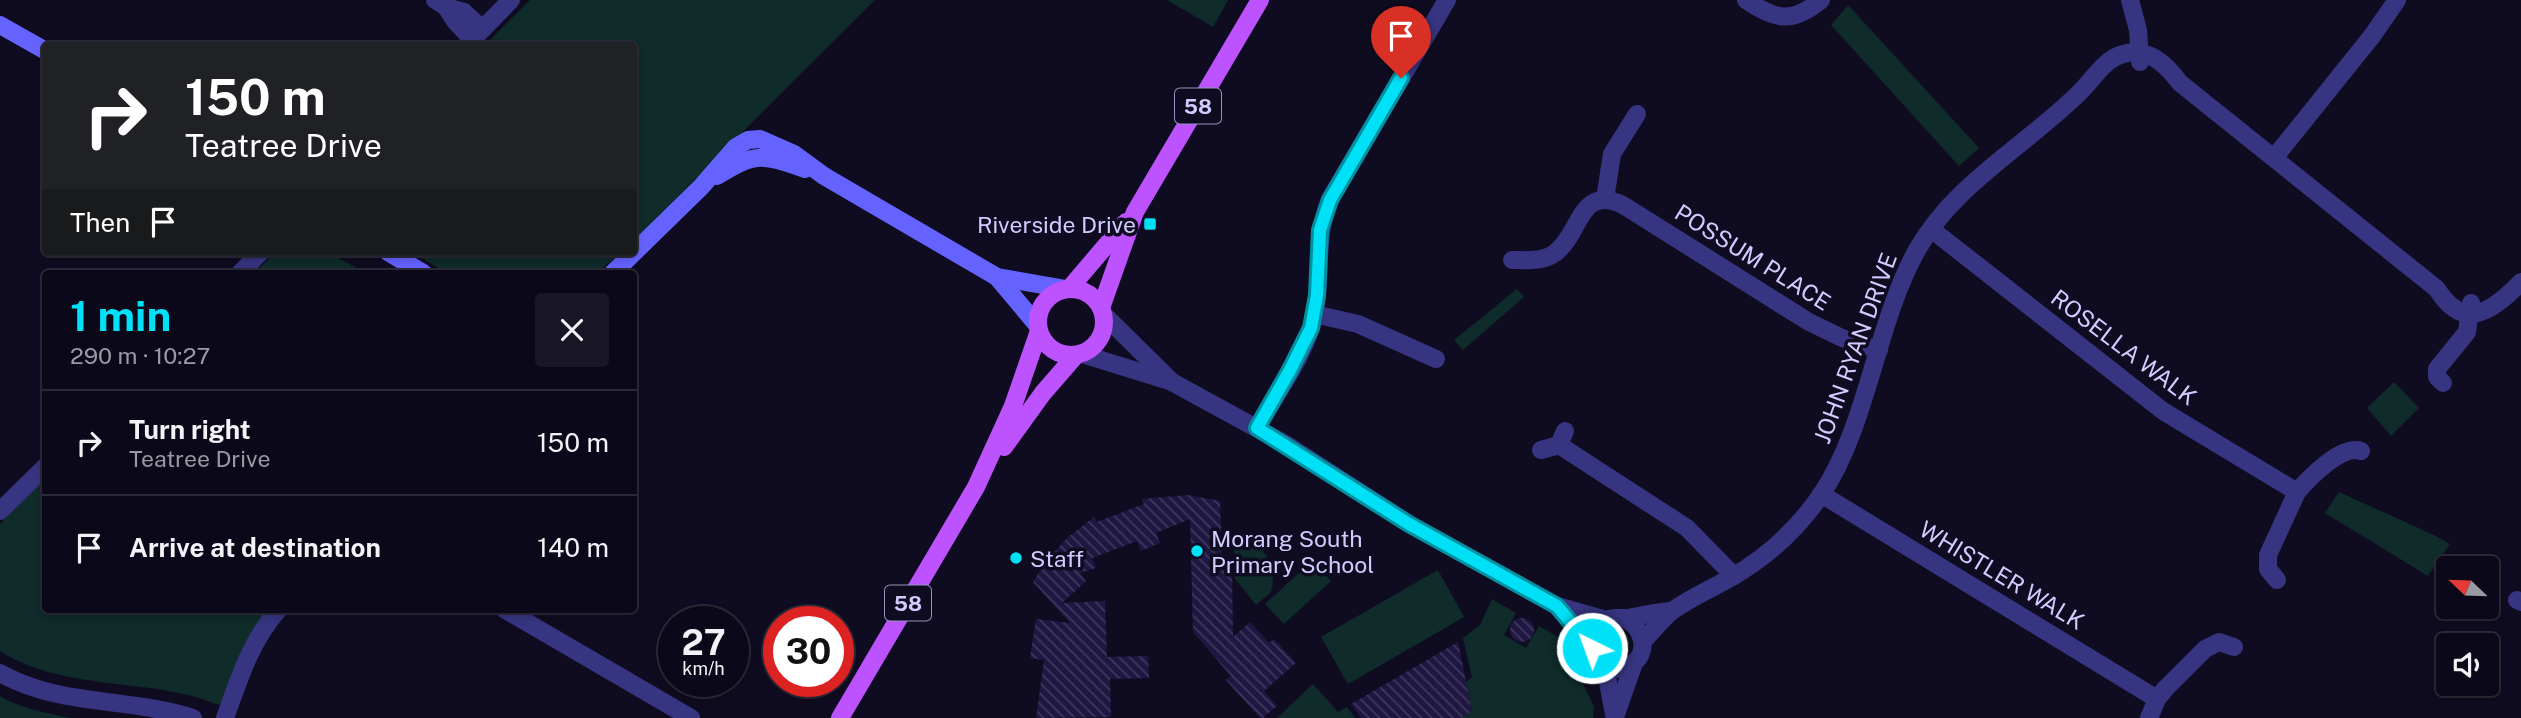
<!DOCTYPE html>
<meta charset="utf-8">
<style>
:root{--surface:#0b0919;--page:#191726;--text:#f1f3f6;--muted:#9a9aa2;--line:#2b2a38;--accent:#00e1f7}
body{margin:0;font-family:"Public Sans",sans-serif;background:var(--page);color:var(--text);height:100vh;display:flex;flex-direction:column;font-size:26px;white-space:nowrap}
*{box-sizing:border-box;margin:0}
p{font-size:23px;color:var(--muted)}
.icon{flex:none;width:38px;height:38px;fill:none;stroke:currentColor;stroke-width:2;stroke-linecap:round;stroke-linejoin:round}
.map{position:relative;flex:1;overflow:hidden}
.sheet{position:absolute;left:42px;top:270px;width:595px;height:343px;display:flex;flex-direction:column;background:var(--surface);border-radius:7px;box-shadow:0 4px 10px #0003,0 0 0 2px var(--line)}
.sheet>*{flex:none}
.banner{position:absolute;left:42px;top:42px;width:595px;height:214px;border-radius:7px;box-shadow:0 4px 10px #0003,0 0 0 2px var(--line);background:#202124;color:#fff;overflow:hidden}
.needle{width:46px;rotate:293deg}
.fabs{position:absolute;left:2436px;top:556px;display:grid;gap:14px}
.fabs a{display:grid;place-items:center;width:63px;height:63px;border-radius:7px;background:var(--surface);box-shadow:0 4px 10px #0003,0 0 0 2px var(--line);font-size:35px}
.speed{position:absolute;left:658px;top:606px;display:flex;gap:14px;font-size:35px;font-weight:700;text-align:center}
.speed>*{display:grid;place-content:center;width:91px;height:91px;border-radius:50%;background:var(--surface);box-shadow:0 4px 10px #0003,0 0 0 2px var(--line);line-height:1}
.speed small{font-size:18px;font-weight:400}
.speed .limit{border:10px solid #d22;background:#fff;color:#111}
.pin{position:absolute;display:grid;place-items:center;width:60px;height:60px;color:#fff;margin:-72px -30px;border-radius:50% 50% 50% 0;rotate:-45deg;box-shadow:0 0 7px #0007}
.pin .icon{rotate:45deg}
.me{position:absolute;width:77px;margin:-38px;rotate:318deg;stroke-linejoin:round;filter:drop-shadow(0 0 5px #0008)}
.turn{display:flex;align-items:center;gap:24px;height:147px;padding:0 28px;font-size:32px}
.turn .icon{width:91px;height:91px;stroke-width:2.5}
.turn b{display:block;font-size:49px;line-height:60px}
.then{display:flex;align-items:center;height:66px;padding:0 28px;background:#0003;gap:14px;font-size:26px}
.round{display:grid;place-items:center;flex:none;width:74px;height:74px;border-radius:7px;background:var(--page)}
.overview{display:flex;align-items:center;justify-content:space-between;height:119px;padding:0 28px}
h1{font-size:42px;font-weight:700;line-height:52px;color:var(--accent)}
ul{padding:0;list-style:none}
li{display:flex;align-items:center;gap:21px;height:105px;padding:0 28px;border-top:2px solid var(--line)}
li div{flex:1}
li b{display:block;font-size:26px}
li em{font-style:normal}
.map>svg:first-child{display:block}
</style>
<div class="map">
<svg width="2521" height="718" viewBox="0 0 2521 718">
<defs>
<pattern id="building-back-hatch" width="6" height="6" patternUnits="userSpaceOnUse" patternTransform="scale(1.75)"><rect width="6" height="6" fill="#1f1742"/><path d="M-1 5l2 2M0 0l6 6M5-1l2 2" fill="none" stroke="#3e385e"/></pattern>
</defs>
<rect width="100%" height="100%" fill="#0f0c21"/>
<g fill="#0f2b2a">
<path d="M530,0H875L634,240V46H484Z"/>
<path d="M1167,0H1228L1213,27Z"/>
<path d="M1848,5L1979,148L1959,166L1831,25Z"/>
<path d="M276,252H327L366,273H254Z"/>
<path d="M411,252H621L597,273H447Z"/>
<path d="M1517,289L1524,297L1463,350L1454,340Z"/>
<path d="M2394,382L2419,408L2391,436L2367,408Z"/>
<path d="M45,479L46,609H267L255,627L225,699L219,705C148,676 67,693 0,651V524Z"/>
<path d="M2339,492L2436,536L2450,544L2428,576L2325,513Z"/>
<path d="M1234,541C1264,541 1278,564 1271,592L1256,605L1235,579Z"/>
<path d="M1312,561L1331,581L1284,624L1265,604Z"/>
<path d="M1438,570L1464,617L1348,684L1321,637Z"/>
<path d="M1492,599L1516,613L1504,635L1526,648L1539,626L1562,639L1594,707L1593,718H1462L1472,710L1466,682L1472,677L1463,638L1480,625Z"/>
<circle cx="1617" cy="642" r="12"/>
<path d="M1313,684L1338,712L1347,707L1355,718H1277Z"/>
<path d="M0,696C21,709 47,713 71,718H0Z"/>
</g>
<g fill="url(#building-back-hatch)">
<path d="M1188,495L1220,501L1222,560H1232L1233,637L1250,622L1269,643L1274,639L1296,663L1264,691L1277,706L1263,718H1260L1226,680L1231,676L1193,632L1190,519L1156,533L1160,543L1141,551L1137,541L1092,558L1096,568L1080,573L1086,581L1062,603L1105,601L1107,657L1148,656L1149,678L1110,679L1111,717L1036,718L1044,660L1030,658L1036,619L1070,623L1033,582L1044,564L1067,538L1094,517L1097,522L1144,504L1142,499Z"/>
<circle cx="1522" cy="630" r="12"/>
<path d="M1458,642L1472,711L1462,718H1361L1351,704Z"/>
</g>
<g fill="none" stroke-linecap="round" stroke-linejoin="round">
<g stroke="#373582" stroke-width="18">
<path d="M435,0L446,7L464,12L482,29"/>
<path d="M1746,0C1776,20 1792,24 1821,0"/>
<path d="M2130,0L2138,30L2140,62"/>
<path d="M446,7L455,21L472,39"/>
<path d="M466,46L511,0"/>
<path d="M2274,158L2372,36L2397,0"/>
<path d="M1605,199L1612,154L1637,114"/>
<path d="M1931,229L2163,411L2297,492L2268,555V569L2277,580"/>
<path d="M1512,260C1527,260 1543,262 1555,253C1581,234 1579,184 1623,205L1809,322L1842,338L1879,350"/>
<path d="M240,273L261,252"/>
<path d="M1103,314L1172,382L1287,445L1409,524L1557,606L1606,620"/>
<path d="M1314,314L1358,324L1436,359"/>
<path d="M1082,354L1169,381"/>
<path d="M2443,383L2437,377V369L2467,332L2471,303"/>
<path d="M1257,428C1276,393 1305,356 1314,317C1323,276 1313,241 1330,199L1447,0"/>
<path d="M1559,445L1687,528L1734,576"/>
<path d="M1541,450L1559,445L1565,431"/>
<path d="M2297,492C2309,478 2342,444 2361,451"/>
<path d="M1821,494L2157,699"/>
<path d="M0,511L46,466"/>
<path d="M2517,600L2521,602"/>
<path d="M1557,606L1592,648"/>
<path d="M504,609L691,718"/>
<path d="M1624,618C1643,627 1651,654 1630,665C1600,682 1576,635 1607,620C1614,616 1621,619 1628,618C1643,615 1657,612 1672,611"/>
<path d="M1643,641C1652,632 1662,619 1672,611C1690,598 1713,588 1732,577C1767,557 1798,528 1821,495C1868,425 1876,323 1917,250C1955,183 2027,145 2080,92C2093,80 2104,59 2123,54C2148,47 2166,64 2180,83L2437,289C2464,333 2494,310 2521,282"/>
<path d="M1605,666L1614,714"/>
<path d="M0,673C60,707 129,697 193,718"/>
<path d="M1615,717L1634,663"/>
<path d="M225,718C239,679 251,640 279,609"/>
<path d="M2149,718L2157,699L2166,688L2205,649L2219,642L2234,647"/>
</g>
<g stroke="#6563ff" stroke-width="18">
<path d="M0,25L46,51"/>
<path d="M717,176C755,152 762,154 805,169"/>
<path d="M388,252L423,273"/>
<path d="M613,273L701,187L736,147L748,140L760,139L794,154L824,176L997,277L1066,289"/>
<path d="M997,277L1038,326"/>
</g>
<g stroke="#bd53ff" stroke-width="18">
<circle cx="1071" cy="322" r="33"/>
<path d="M1069,289L1126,222"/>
<path d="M1101,308L1135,212L1260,0"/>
<path d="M1004,447L1043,393L1076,355"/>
<path d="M840,718L976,487L1013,406L1039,331"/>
</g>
</g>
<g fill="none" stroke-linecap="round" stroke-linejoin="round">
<defs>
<path id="route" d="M1401,78L1330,200L1320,230L1317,295L1311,328L1290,370L1257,428L1409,524L1557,606L1592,648"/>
</defs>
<use href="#route" stroke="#0092a1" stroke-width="18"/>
<use href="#route" stroke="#00e1f7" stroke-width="12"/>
</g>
<g fill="#00e1f7" stroke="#0f0c21" stroke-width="2.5">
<rect x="1143" y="217" width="14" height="14" rx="3.5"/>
<circle cx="1197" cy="551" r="7"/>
<circle cx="1016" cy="558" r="7"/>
</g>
<g text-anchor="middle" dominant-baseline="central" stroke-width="7" stroke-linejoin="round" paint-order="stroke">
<g fill="#0f0c21" stroke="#9792bc" stroke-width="2">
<rect x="1175" y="88.5" width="46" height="35" rx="5"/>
<rect x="885" y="585.5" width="46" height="35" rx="5"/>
</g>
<g font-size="21" font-weight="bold" fill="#d1ccff">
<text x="1198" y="106">58</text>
<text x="908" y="603">58</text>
</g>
<g font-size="23" fill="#d1ccff" stroke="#0f0c21" text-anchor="start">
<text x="1136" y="224" text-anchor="end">Riverside Drive</text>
<text x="1211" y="538">Morang South<tspan x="1211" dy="26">Primary School</tspan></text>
<text x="1030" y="558">Staff</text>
</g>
<g font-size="23" fill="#d1ccff" stroke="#0f0c21">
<text transform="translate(1753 257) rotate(32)">POSSUM PLACE</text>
<text transform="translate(2124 347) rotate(37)">ROSELLA WALK</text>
<text transform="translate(1855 348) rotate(-70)">JOHN RYAN DRIVE</text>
<text transform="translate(2002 575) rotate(31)">WHISTLER WALK</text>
</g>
</g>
</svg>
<div class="fabs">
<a><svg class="needle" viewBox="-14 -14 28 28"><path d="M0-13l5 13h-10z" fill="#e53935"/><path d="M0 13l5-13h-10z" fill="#9a9aa2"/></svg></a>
<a><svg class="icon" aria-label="sound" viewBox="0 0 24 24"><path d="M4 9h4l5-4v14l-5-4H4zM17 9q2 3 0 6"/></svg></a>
</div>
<div class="speed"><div>27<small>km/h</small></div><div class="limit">30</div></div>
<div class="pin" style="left:1401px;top:78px;background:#d93025"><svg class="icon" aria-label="arrive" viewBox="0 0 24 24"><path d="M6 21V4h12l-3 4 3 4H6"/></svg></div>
<svg class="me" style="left:1592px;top:648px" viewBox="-20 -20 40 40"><circle r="17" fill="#00e1f7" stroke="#fff" stroke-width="3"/><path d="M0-11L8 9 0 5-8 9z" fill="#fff"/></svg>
<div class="banner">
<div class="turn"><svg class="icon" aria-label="right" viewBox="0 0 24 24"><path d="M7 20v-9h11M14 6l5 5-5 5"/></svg><div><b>150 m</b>Teatree Drive</div></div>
<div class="then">Then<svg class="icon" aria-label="arrive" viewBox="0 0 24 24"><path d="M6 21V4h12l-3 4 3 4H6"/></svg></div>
</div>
<section class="sheet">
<div class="overview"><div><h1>1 min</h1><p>290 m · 10:27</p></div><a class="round"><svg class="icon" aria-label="close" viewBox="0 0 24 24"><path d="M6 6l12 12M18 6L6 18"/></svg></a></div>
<ul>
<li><svg class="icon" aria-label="right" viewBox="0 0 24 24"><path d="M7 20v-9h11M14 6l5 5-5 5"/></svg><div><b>Turn right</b><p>Teatree Drive</p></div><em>150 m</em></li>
<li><svg class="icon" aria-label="arrive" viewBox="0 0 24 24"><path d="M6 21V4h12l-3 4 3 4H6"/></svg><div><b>Arrive at destination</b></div><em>140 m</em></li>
</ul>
</section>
</div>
